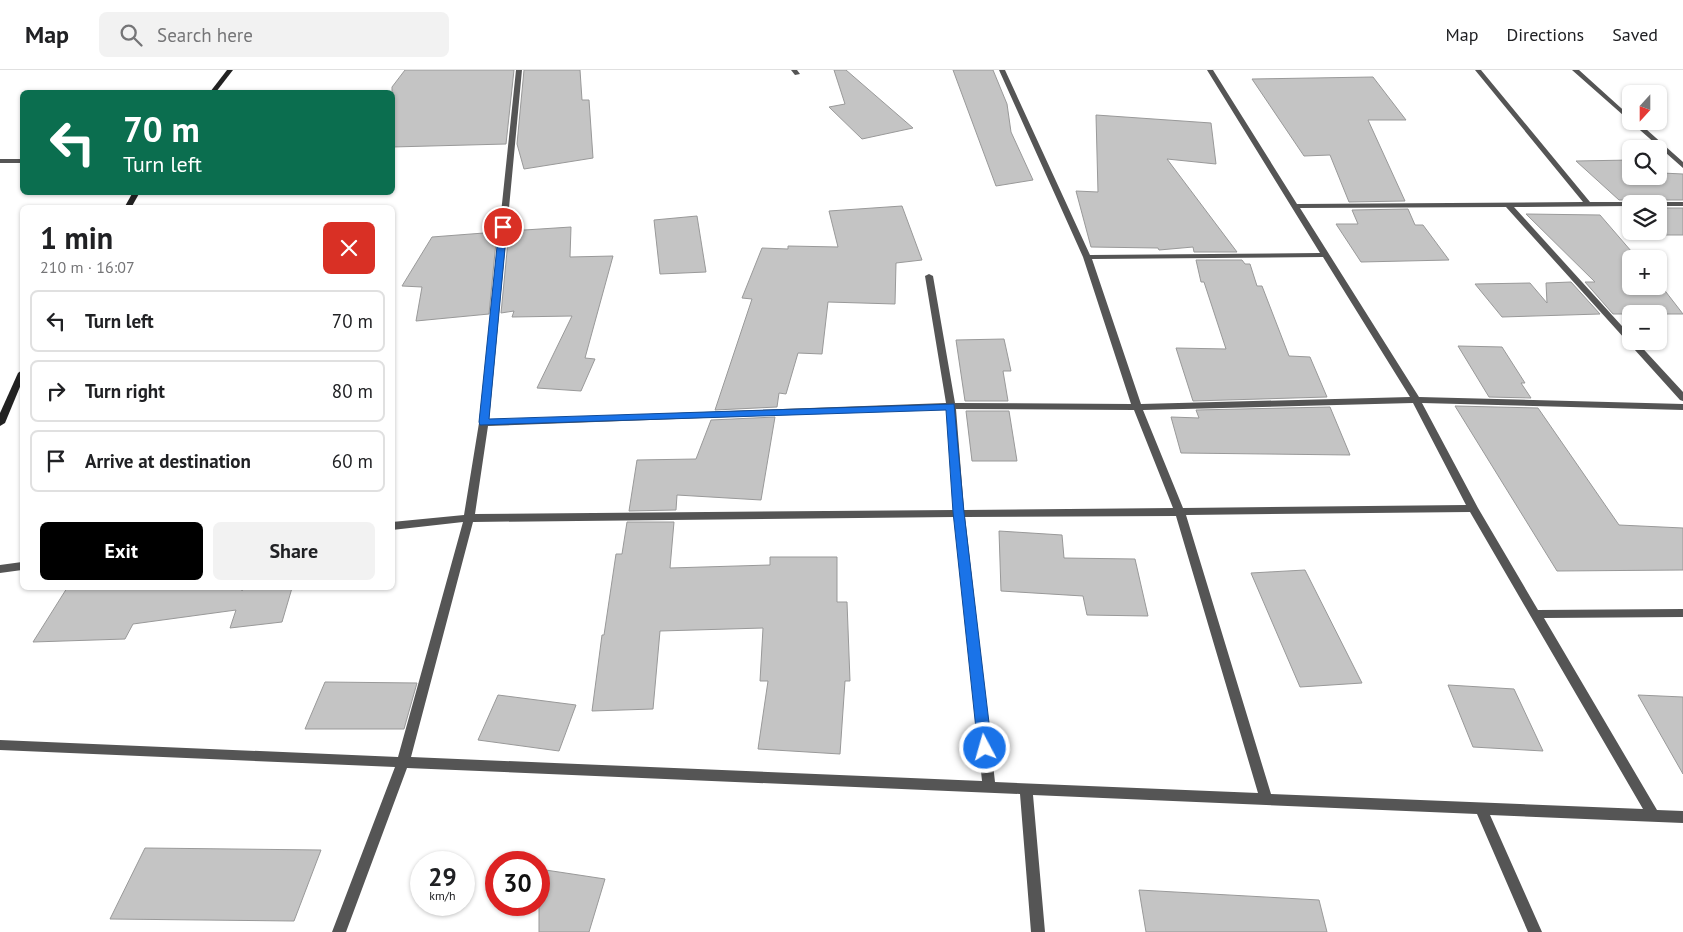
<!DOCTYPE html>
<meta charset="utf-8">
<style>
:root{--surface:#fff;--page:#f2f2f2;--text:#202124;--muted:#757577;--line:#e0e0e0;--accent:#000}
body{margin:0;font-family:"PT Sans",sans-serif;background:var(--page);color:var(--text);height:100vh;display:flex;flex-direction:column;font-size:19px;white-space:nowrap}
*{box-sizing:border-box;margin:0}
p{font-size:16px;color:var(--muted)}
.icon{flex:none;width:28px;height:28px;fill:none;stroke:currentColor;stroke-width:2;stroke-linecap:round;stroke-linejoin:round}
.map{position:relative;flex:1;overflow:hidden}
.drawer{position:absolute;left:20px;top:135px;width:375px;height:385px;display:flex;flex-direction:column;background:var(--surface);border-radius:8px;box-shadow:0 1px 4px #0004}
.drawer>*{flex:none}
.banner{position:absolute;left:20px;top:20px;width:375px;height:105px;border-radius:8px;box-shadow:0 1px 4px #0004;background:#0b6e4f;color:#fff;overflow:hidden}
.needle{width:32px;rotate:201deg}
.buttons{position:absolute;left:1622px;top:15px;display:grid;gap:10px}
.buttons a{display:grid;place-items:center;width:45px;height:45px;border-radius:8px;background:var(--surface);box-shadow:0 1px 4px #0004;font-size:25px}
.speed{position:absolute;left:410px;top:781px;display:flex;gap:10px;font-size:25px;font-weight:700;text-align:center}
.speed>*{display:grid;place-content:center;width:65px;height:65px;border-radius:50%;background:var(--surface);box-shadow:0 1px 4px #0004;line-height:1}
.speed small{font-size:12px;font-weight:400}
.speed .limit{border:8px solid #d22;background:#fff;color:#111}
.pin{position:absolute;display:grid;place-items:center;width:42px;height:42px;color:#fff;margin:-21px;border:2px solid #fff;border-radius:50%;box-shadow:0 1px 5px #0007}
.me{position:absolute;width:55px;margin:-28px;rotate:354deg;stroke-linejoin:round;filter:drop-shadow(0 0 4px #0008)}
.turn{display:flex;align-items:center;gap:18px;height:105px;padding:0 20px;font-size:22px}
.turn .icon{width:65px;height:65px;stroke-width:2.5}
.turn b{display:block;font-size:35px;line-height:42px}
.round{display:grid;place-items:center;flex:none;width:52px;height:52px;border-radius:8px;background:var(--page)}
.overview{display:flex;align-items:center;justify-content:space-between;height:85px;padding:0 20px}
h1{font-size:30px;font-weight:600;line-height:38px}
.action{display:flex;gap:10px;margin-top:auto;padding:10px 20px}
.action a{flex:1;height:58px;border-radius:8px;background:var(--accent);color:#fff;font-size:20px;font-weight:600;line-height:58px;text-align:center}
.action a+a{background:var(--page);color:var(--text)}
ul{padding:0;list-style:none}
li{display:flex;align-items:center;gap:15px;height:62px;margin:0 10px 8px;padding:0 10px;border:2px solid var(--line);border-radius:8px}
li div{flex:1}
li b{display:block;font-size:19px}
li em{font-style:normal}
header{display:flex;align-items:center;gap:30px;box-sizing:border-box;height:70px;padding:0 25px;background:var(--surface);border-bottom:1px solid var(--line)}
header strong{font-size:24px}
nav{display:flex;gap:28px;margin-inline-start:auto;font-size:18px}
.search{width:350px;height:45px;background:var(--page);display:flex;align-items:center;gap:12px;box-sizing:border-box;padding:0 18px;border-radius:8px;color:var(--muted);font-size:19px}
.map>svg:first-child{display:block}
</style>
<header>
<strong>Map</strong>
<div class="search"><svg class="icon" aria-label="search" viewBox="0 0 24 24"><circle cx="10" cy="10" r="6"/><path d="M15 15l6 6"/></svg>Search here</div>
<nav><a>Map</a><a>Directions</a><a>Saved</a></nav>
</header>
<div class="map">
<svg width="1683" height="862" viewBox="0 0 1683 862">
<rect width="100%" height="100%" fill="#fff"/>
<g fill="#c4c4c4" stroke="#999">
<path d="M405,0H514L506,74L392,77V17Z"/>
<path d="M524,0H580L582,30H589L593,88L524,99L517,74Z"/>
<path d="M834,0H846L913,58L862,69L829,37L845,34Z"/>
<path d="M953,0H993L1007,34L1011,62L1033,110L996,116Z"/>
<path d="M1373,7L1406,50H1368L1405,131L1349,132L1330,85L1304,86L1252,9Z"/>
<path d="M1096,45L1211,53L1216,94L1167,89L1237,182H1194L1193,177L1159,180L1158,178L1091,177L1076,121L1098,122Z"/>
<path d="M1631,90V106H1659V100L1662,103L1683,104V130H1656L1654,134H1636L1631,130H1619L1576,91Z"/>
<path d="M902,136L922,190L896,193L895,234L828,232L822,284L798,283L786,324L779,323L777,337L715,340L752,229L742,228L762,178L788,179V176L838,177L829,141Z"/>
<path d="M1659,138H1683V165H1658L1654,161H1659Z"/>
<path d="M1408,139L1415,155H1423L1449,190L1361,192L1336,154H1358L1352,140Z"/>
<path d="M1526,144L1600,145L1638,189H1631V216H1659V213L1683,244H1613L1585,212H1595Z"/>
<path d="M697,146L706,202L660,204L654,150Z"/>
<path d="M571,157L570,187L613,186L585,288L595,289L581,321L537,318L572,246L512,247L514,241L501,243L509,161Z"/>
<path d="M497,162L489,244L416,251L422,217L402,216L432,167Z"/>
<path d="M1196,190H1242L1245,194H1250L1257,216H1262L1289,286L1310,287L1327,327L1193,331L1176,278L1226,279L1204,212H1201Z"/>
<path d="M1571,212L1600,244L1502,247L1475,214L1530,213L1547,233L1546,213Z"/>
<path d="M1004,269L1011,301H1003L1008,331H965L956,270Z"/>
<path d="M1458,276L1502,277L1525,313H1521L1531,328L1489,327Z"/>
<path d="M1455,336L1538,338L1619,455L1683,458V500L1557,501Z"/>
<path d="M1330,337L1350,385L1181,383L1171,347L1199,348L1196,340Z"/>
<path d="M966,341H1009L1017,391H972Z"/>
<path d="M775,347L761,430L677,425L676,440L629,441L637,390L696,389L711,350Z"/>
<path d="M627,452H674L670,498L770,495V487H837V532H847L850,611H845L840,684L758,679L768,611H760L763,558L660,561L653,639L592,641L602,565H604L616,484H622Z"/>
<path d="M999,461L1062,465L1064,488L1135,489L1148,546L1087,545L1083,526L1001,521Z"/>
<path d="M1305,500L1362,613L1300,617L1251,503Z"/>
<path d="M67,518H242V521L243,518H292L282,552L230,558L236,540L133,554L125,569L33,572Z"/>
<path d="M325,612L417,613L404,659H305Z"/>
<path d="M1448,615L1514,619L1543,681L1473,677Z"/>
<path d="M498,625L576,635L559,681L478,670Z"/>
<path d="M1638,625L1683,627V704Z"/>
<path d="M145,778L321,780L294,851L110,849Z"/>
<path d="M539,799L605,809L589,862H539Z"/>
<path d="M1139,820L1319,830L1327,862H1146Z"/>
</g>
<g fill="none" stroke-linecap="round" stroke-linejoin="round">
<g fill="#555" fill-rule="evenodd">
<path d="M516,0H522L489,350L946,333L925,206L929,204L933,206L955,333L1131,334L1083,187L999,0H1005L1090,185L1320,183L1207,0H1213L1297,134L1583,132L1475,0H1481L1590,132H1631L1634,134H1631V136L1514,137L1631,266V271H1636L1683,322V331L1680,330L1506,137L1300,138L1419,327L1683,334V340L1422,333L1478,438L1538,540L1683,539V547L1544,548L1657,740L1683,741V753L1490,745L1542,862H1528L1477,744L1033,725L1045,862H1031L1020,724L407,698L346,862H332L395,697L0,680V670L398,687L463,452L392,460V452L464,445L479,353ZM1323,187L1410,327L1141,334L1092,189ZM1413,333L1466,435L1183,438L1143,340ZM947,339L954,440L475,444L488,356ZM956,339L1134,340L1173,438L964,440ZM1470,442L1643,739L1271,724L1186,445ZM1176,446L1258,723L995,712L965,447ZM955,447L982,711L411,687L473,452Z"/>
<path d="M791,0H797L800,4L795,5Z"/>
<path d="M1572,0H1579L1631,47V51H1637L1683,92V98Z"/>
<rect x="0" y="89" width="22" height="4"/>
<path d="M1656,132H1683V136H1659V134H1656Z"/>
<path d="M22,492V500L0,503V495Z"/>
</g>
<g fill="#222" fill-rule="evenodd">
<path d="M227,0H233L216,22H210Z"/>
<path d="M133,122H140L131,138H124Z"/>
<path d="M22,300V312L5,353L0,356V343L18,303Z"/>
</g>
</g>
<path fill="#1a73e8" stroke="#114b97" d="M503,154L507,157L489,349L954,334L964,442L992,678L990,682L985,684L980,682L978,678L953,442L946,340L480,355L479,352L499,157Z"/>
</svg>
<div class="buttons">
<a><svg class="needle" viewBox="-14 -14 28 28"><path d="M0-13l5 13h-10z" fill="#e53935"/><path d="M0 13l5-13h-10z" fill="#757577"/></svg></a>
<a><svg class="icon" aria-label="search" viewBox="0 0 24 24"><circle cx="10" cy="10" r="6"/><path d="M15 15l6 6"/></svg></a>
<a><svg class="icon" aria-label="layers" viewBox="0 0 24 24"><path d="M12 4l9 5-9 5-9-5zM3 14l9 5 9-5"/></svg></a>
<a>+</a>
<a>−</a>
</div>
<div class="speed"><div>29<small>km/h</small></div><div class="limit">30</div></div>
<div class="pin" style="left:503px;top:157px;background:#d93025"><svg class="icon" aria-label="arrive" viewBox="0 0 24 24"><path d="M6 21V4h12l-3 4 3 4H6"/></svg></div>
<svg class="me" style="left:985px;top:678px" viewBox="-20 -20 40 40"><circle r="17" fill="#1a73e8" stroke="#fff" stroke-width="3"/><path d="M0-11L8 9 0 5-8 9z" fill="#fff"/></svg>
<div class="banner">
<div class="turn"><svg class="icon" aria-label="left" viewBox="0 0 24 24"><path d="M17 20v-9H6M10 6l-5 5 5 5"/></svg><div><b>70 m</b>Turn left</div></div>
</div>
<section class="drawer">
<div class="overview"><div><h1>1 min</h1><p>210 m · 16:07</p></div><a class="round" style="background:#d93025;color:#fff"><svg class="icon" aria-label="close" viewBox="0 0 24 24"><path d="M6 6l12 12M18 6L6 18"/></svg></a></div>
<ul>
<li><svg class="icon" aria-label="left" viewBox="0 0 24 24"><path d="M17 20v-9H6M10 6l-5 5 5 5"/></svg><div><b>Turn left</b></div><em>70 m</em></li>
<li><svg class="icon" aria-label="right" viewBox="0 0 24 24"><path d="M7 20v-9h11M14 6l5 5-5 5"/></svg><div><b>Turn right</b></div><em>80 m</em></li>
<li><svg class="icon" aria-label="arrive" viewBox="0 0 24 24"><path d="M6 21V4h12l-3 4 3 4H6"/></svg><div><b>Arrive at destination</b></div><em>60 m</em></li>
</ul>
<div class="action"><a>Exit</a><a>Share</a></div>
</section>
</div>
